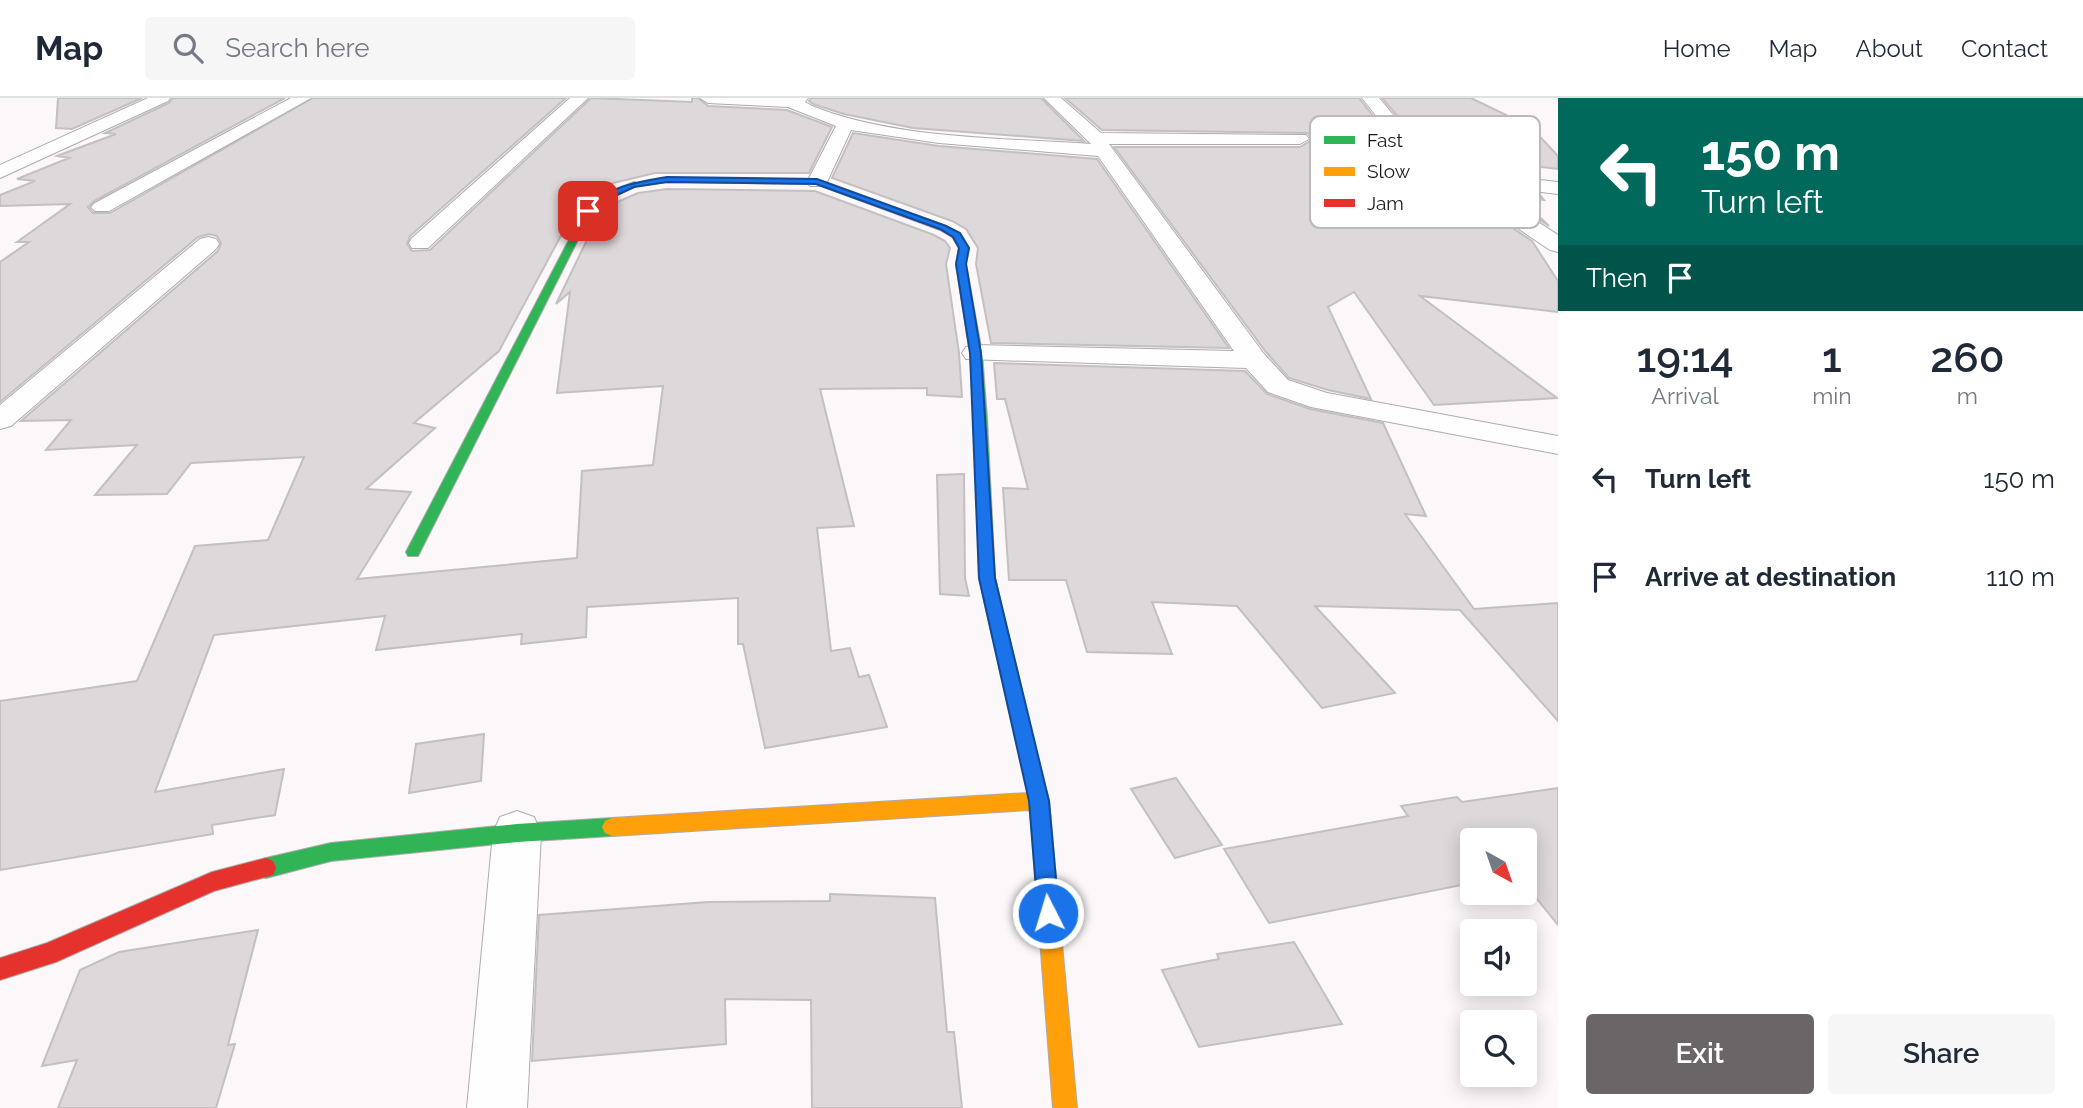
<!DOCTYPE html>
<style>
:root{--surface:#fff;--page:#f6f6f7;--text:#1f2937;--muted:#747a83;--line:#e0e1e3;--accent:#6a6567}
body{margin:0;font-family:Raleway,sans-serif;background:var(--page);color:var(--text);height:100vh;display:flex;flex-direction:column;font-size:26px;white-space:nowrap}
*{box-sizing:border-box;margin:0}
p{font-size:23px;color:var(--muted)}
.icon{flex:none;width:38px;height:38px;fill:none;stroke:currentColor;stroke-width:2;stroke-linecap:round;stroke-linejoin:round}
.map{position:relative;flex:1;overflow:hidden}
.details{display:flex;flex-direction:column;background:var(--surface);width:525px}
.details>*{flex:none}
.guide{background:#00695c;color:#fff;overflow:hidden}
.needle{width:46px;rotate:140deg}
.tools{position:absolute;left:1460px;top:730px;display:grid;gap:14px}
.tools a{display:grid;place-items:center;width:77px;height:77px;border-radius:7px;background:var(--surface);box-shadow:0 4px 18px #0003;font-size:35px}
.pin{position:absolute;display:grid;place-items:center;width:60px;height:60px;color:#fff;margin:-30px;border-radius:14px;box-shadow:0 4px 10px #0006}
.me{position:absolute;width:77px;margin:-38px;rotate:355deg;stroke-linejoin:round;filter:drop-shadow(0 0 5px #0008)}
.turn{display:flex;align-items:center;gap:24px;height:147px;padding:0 28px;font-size:32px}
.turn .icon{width:91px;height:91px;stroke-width:2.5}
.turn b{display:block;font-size:49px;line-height:60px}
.then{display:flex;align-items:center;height:66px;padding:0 28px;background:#0003;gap:14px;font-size:26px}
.eta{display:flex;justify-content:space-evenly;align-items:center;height:119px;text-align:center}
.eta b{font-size:42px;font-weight:600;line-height:49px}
.action{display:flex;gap:14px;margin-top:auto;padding:14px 28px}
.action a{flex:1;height:80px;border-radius:7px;background:var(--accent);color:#fff;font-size:28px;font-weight:600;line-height:80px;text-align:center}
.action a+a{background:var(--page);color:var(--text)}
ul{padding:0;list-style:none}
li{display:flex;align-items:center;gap:21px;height:98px;padding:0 28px}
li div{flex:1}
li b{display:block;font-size:26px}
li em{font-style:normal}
header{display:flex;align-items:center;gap:42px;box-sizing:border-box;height:98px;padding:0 35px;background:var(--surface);border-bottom:2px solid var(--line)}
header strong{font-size:33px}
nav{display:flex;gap:38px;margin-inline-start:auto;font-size:24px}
.search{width:490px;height:63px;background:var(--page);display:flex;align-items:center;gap:18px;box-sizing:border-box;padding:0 24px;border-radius:7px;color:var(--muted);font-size:26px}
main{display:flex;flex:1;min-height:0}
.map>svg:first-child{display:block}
</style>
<header>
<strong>Map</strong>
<div class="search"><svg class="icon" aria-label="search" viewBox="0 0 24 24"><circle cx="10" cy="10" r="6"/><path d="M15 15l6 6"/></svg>Search here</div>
<nav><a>Home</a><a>Map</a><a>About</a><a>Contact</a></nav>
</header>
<main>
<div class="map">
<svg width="1558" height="1010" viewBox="0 0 1558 1010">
<rect width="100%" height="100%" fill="#fcf7f9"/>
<g fill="#ddd8d9" stroke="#c4bfc0" stroke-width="2">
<path d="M58,0H142L72,31L56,30Z"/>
<path d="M173,0H285L94,103L88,109L93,115H110L313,0H566L410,138L407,146L412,153L430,152L591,0L692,4V0H698L708,8L787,12L832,29L809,75H655L609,86L578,106L499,253L414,325L435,330L366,391L411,394L357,481L577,460L582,373L653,367L663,288L557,295L570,194L556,206L599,117L608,108L638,95L667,91L815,93L934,137L945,143L950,150L946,166L959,255L962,299L927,297V290L820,291L854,428L817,430L831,553L850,550L859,579L869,577L887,629L765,650L743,546H738V500L587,509L586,539L521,546L522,536L376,552L385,518L214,537L155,694L284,671L275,717L212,727L213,736L0,772V603L137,583L195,448L268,442L304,359L191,365L167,396L95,397L137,347L46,352L71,322L21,323L218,153L221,145L217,138L209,136L198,139L0,304V164L29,144H17L70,106L0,108V97L35,83L17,81L69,60L57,58L116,36L105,35L169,5Z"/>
<path d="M811,0H1041L1084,43L913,30L844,16L813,6L809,3Z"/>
<path d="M1065,0H1359L1396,47L1416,65L1532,143L1558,183V214L1420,198L1557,300L1434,307L1354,194L1328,209L1371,301L1328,292L1289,280L1266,254L1114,49H1300L1312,42L1308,35L1102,32Z"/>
<path d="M1382,0H1471L1531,29L1558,58V71L1516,66L1525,78L1461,70L1412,35Z"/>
<path d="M853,35L939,48L1097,61L1229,250L991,245L976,166L978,150L966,131L952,123L832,80Z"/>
<path d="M1492,91L1540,97L1544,102L1519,99L1549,128Z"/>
<path d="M994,265L1245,273L1267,296L1310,311L1383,325L1426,418L1405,416L1474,511L1558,505V623L1460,512L1315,508L1395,595L1322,610L1237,508L1152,504L1172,556L1087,554L1066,482H1009L1003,390L1028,391L1005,301H997Z"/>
<path d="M964,376L965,480L969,498L940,496L937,377Z"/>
<path d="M484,636L481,683L409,695L416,646Z"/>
<path d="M1176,680L1222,747L1175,760L1131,691Z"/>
<path d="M1558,690V827L1524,785V742H1472V785L1269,825L1224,751L1408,718L1401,708L1457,699L1462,704Z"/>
<path d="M830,796L935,800L947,934H954L962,1010H812L811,902L725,901L726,946L532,963L539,817L708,804L830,803Z"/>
<path d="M258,832L228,947L235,946L216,1010H58L77,962L42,968L80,872L119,854Z"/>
<path d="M1294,844L1342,926L1199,949L1162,872L1219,861L1217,856Z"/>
</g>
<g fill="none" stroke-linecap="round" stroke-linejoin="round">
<defs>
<g id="street">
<path d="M148,0H170L168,3L0,80V67Z"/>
<path d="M291,0H311L109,113H95L91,109L95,105Z"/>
<path d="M570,0H588L428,150H412L409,145L412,140Z"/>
<path d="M700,0H808L805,4L812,8C893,41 1004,40 1091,46L1044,0H1061L1101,35L1306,37L1309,41L1300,46H1109L1264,256L1288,282L1327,295L1558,338V356L1311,309L1268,294L1246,270L966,261L962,255L966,249L976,247L1234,253L1098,58L939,45L851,32L827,84L824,88H810L807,84L836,28L788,9L708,5Z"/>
<path d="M1362,0H1379L1410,37L1460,73L1558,84V96L1481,87L1558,137V154L1550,152L1418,63L1398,45Z"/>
<path d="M208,139L216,141L219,146L216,151L11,328L0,331V307L200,141Z"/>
<path d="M517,713L534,719L541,735L527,1010H467L493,735L500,719Z"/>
</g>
<g id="fast">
<path d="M634,84L641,86L602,104L592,114L420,454L418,458H408L406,454L584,113L596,100Z"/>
<path d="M959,139L969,150L966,166L982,255L987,320L995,480L1039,665L1037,671L1030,673L1023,671L1021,665L979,480L975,320L970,255L956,166L959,150L954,142Z"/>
<path d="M612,720L619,723L622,729L619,735L612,738L517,744L331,763L266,780L259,777L256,770L259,763L266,760L331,745L517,726Z"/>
</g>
<path id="slow" d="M1030,657L1037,659L1039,665L1049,703L1077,1010H1053L1030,712L612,738L605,735L602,729L605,723L612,720L1028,695L1021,665L1023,659Z"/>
<g id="jam">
<path d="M667,80L817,82L946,128L959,135L964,142L956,144L952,139L940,132L816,86L667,84L637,88L633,86Z"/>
<path d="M266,760L273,763L276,770L273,777L214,793L56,864L0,882V860L47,845L212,774Z"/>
</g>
</defs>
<use href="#street" stroke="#aeabad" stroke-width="2"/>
<use href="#fast" stroke="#aeabad" stroke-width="2"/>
<use href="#slow" stroke="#aeabad" stroke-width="2"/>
<use href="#jam" stroke="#aeabad" stroke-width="2"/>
<use href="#street" fill="#fffefe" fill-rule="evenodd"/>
<use href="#fast" fill="#30b455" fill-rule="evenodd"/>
<use href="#slow" fill="#ff9f0a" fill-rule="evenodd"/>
<use href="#jam" fill="#e5322d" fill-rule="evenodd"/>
</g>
<path fill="#1a73e8" stroke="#114b97" stroke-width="2" d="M667,79L817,81L946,128L960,135L969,150L966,166L981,255L995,480L1049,703L1059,815L1056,822L1048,825L1041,822L1038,815L1029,703L979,480L970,255L956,166L959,150L953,139L940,131L816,86L667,84L634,89L602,104L591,115L583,113C605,89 636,84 667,79Z"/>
<rect x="1310" y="18" width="230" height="112" rx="10" fill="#fff" stroke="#bbb9ba" stroke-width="2"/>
<rect x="1324" y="38" width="31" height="8" fill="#30b455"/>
<rect x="1324" y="69" width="31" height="9" fill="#ff9f0a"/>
<rect x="1324" y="101" width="31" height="8" fill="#e5322d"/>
<g font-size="19" fill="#1c1719">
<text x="1367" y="49">Fast</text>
<text x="1367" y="80">Slow</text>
<text x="1367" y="112">Jam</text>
</g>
</svg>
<div class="tools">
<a><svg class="needle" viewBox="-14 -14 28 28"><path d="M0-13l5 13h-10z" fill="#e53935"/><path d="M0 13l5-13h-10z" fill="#747a83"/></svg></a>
<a><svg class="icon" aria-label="sound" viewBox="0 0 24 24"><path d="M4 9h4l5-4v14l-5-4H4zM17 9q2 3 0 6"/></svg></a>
<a><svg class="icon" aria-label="search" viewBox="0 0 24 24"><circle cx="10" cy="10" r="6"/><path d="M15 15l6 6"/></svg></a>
</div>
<div class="pin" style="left:588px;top:113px;background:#d93025"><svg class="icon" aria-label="arrive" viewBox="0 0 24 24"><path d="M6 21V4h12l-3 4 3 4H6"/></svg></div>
<svg class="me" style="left:1048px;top:815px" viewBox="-20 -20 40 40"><circle r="17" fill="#1a73e8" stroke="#fff" stroke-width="3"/><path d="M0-11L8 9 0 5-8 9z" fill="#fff"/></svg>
</div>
<section class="details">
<div class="guide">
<div class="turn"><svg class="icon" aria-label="left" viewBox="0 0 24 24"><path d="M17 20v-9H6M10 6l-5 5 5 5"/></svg><div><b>150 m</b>Turn left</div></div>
<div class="then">Then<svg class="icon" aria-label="arrive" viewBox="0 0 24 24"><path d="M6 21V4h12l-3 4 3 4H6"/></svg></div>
</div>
<div class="eta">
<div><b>19:14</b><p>Arrival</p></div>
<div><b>1</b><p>min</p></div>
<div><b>260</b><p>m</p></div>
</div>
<ul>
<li><svg class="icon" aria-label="left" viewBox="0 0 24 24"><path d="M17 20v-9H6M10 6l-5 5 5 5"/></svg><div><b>Turn left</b></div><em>150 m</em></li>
<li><svg class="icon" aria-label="arrive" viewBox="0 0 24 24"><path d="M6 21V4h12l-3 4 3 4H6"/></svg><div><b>Arrive at destination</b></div><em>110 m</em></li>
</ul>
<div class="action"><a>Exit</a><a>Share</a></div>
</section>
</main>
